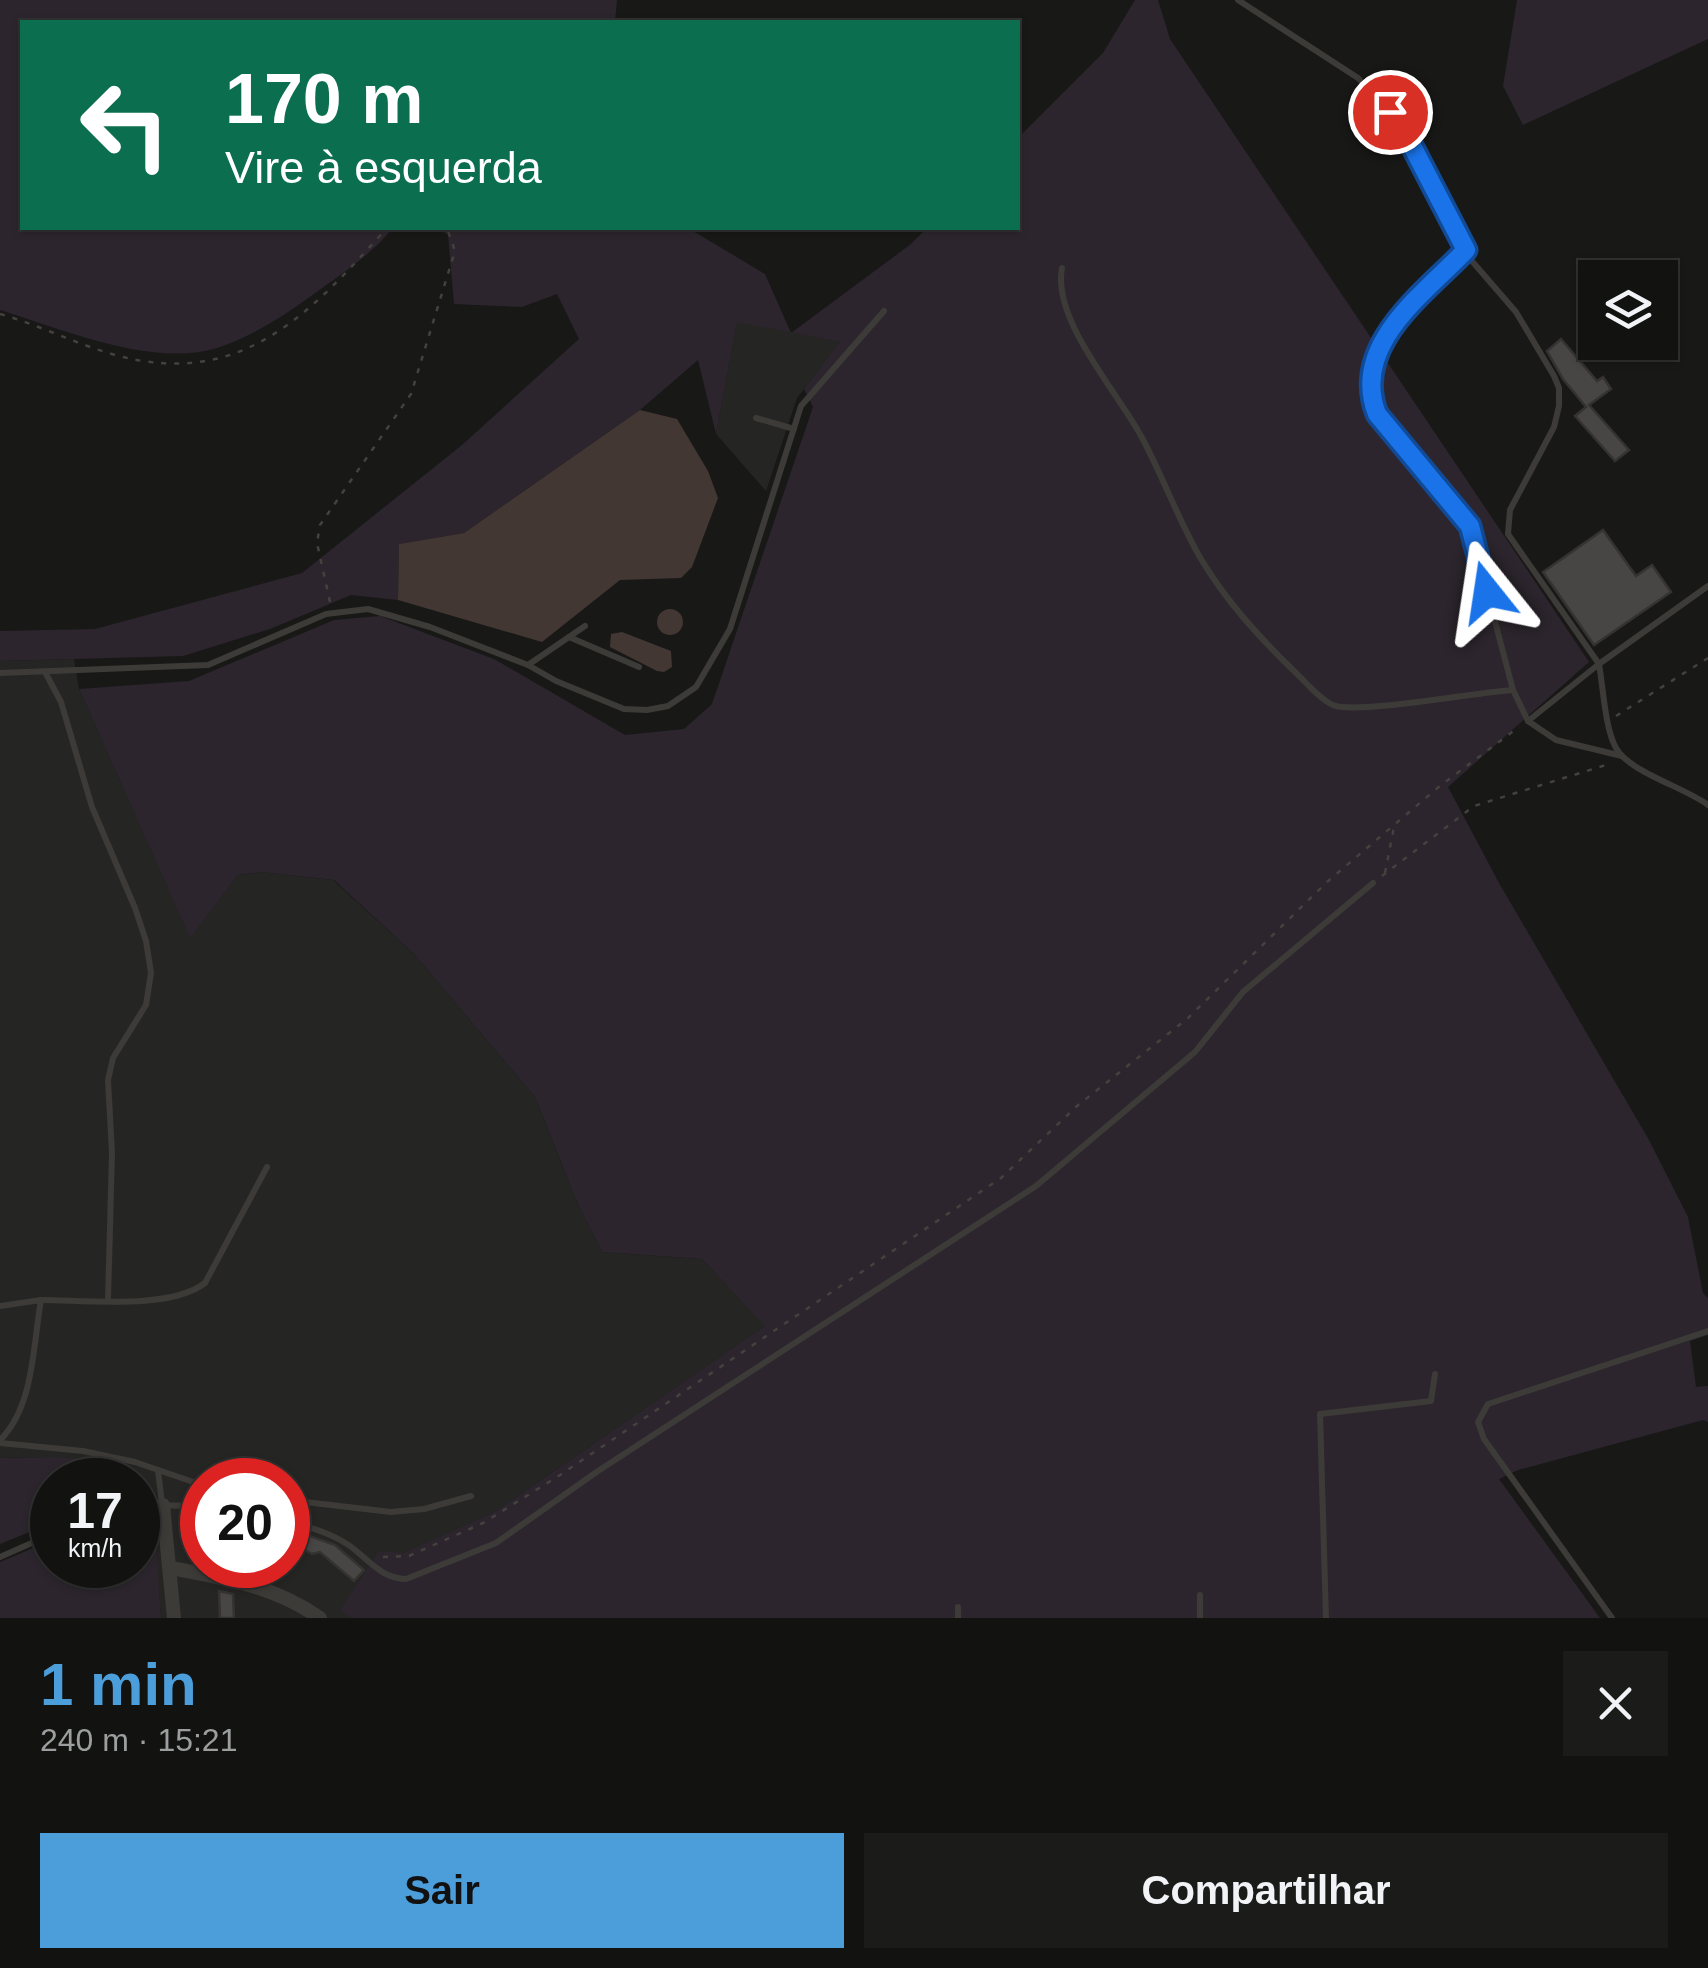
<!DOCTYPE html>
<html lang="pt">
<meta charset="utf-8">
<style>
:root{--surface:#121211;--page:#1b1b1a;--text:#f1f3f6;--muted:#9c9e9f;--line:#313231;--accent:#4c9edb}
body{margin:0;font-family:Helvetica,sans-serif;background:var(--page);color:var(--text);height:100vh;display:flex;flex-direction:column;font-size:38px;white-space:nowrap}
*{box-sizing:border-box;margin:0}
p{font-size:32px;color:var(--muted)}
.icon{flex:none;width:55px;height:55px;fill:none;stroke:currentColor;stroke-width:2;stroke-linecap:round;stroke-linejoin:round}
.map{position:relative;height:1618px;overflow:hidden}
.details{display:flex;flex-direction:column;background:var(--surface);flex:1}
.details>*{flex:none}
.banner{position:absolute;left:20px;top:20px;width:1000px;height:210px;border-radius:0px;box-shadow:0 2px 8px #0004,0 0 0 2px var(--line);background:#0b6e4f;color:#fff;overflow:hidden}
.buttons{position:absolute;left:1578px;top:260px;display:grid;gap:20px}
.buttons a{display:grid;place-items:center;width:100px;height:100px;border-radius:0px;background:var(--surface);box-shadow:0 2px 8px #0004,0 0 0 2px var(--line);font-size:50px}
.speed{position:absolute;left:30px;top:1458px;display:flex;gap:20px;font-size:50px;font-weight:700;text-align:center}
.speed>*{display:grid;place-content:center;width:130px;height:130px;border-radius:50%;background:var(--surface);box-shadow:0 2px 8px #0004,0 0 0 2px var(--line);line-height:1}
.speed small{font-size:25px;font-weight:400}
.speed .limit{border:15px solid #d22;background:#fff;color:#111}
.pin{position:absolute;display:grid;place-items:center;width:85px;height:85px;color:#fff;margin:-42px;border:5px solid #fff;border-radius:50%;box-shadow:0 2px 10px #0007}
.me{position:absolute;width:110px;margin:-55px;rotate:345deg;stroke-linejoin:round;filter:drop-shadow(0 0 8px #0008)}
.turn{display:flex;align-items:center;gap:35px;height:210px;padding:0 40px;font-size:45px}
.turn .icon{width:130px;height:130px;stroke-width:2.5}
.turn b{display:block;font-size:70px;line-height:85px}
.round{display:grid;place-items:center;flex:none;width:105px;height:105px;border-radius:0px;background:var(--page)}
.overview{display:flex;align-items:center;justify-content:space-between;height:170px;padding:0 40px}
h1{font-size:60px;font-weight:800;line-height:75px;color:var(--accent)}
.primary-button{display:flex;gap:20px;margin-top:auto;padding:20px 40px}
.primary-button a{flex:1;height:115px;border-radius:0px;background:var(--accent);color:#111;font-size:40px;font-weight:800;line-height:115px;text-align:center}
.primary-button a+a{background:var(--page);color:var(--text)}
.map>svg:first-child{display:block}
</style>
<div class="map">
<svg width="1708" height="1618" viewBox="0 0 1708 1618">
<rect width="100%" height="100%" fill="#181817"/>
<g fill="#252523" fill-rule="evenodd">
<path d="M737,321L841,342L797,398L766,491L716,434Z"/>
<path d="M74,659L79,689L190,937L238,875L261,872L333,880L414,954L535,1097L578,1205L602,1252L702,1259L766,1326L496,1511L404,1554L375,1618H161L151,1493L136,1471L49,1457L0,1458V661ZM202,1480H288V1565H202Z"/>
</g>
<g fill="#2c252d">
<path d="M0,0H617L615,22H22V228H393C370,256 340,275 311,296C282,317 251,337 217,348C152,368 62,329 0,310Z"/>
<path d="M1135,0H1158L1170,39L1589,662L1448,787L1499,883L1649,1140L1688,1217L1703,1293L1708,1298V1335L1690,1341L1696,1387L1708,1386V1422L1703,1420L1518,1470L1499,1479L1600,1618H351L340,1610L379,1551L404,1553L496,1511L765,1326L702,1259L602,1252L578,1205L535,1097L414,954L334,880L261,872L238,875L190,938L79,689L189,681L334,620L380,616L494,659L625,735L684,729L712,704L813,407L804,389L840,342L737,322L716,434L698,360L640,410L464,533L399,544L398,600L351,595L270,629L183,656L0,661V631L95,629L302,573L462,445L579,339L557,294L522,307L454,304L448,235L436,228H688L765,274L791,333L911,244L927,228H1018V138L1103,53Z"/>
<path d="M1517,0H1708V39L1523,125L1503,86Z"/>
<path d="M49,1457L88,1459L136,1471L151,1493L138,1496V1480H52V1523L0,1544V1458Z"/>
<path d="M138,1514L142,1515L155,1529L161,1618H0V1562L52,1540V1565H138Z"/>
</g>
<g fill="#423733">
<path d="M640,410L677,419L708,471L718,498L692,567L681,578L620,580L542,642L398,600L399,544L464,533Z"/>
<circle cx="670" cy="622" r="13"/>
<path d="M622,632L671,651L672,667L664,672L657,671L610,647L611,634Z"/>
</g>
<g fill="#484644" stroke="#343331" stroke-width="2.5">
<path d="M1561,339L1597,381L1603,377L1611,389L1589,405L1629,450L1615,461L1575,416L1586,407L1563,379L1547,351Z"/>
<path d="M1603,530L1636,576L1652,565L1671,592L1594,645L1543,572Z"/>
<path d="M288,1528L335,1545L364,1570L354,1581L320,1552L312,1554L288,1541Z"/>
<path d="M219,1591L233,1594L234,1618H220Z"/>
</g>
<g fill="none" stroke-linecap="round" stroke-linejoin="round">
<g stroke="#44413e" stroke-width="2.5" stroke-dasharray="5 8" stroke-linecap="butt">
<path d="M0,314C39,325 76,344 115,355C243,390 311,312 387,228"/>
<path d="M330,602L317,543L320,525L411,394L455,251L447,228"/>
<path d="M1616,716L1708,658"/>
<path d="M1385,873L1394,827"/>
<path d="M1382,876L1474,806L1609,764"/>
<path d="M383,1557L409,1556L483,1523L560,1475L1001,1178L1077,1106L1188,1018L1327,882L1441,785L1519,727"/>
</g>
<g stroke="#3d3b38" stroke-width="6">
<path d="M1238,0L1358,78L1389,112L1409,141L1471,260L1516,312L1554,376L1559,388V406L1554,427L1510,510L1508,534L1599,664L1708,586"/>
<path d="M1466,250C1425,293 1348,346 1377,413L1470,526L1513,690L1528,721L1556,740L1622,756"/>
<path d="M1062,268C1052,320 1117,391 1141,436C1163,476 1178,520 1201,559C1226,601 1258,636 1293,670C1305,681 1318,698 1333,705C1355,715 1478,692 1513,690"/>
<path d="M756,418L794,429"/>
<path d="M569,637L639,667"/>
<path d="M528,665L585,626"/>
<path d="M45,672L61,702L92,807L135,908L146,941L151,973L146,1005L113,1058L108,1080L112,1153L108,1300"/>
<path d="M0,673L208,665L326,614L368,609L430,627L528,665L556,681L624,709L647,710L668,706L696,687L730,629L801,406L884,311"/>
<path d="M1528,721L1599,664C1603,686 1605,729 1616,748C1629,772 1684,787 1708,805"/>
<path d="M41,1300C85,1300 170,1310 205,1283L267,1167"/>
<path d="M0,1306L41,1300C33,1345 34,1407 0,1440"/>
<path d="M0,1443L83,1451L135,1462L202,1485"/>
<path d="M158,1470L162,1504"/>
<path d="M288,1500L391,1512L424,1509L471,1496"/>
<path d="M138,1505L202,1506"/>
<path d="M288,1521C308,1527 328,1532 347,1544C367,1557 380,1579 406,1579L496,1543L598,1471L1036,1186L1195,1052L1243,992L1373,883"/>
<path d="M0,1557L52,1534"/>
<path d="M1200,1595V1618"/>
<path d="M958,1607V1618"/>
<path d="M1326,1618L1320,1414L1431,1401L1435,1374"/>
<path d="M1612,1618L1484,1439L1478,1422L1488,1404L1708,1331"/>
</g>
<g stroke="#3d3b38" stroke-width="14">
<path d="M163,1505L174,1618"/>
<path d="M171,1568C225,1578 274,1586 320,1618"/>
</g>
</g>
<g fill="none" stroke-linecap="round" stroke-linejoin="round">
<defs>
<path id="route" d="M1390,112L1410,142L1466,250C1424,294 1350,345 1377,414L1470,526L1487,592"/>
</defs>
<use href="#route" stroke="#114b97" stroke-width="25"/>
<use href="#route" stroke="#1a73e8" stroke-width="18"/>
</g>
</svg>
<div class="buttons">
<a><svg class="icon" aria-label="layers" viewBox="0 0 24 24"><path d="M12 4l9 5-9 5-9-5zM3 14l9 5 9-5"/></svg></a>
</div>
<div class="speed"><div>17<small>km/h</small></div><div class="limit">20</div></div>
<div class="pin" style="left:1390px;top:112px;background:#d93025"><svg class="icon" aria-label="arrive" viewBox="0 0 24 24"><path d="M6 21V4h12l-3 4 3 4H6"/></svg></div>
<svg class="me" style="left:1487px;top:592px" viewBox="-20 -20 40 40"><path d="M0-17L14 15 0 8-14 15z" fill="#1a73e8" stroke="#fff" stroke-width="4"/></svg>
<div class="banner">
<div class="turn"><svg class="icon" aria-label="left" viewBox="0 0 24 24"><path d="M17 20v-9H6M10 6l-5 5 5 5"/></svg><div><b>170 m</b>Vire à esquerda</div></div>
</div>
</div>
<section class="details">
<div class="overview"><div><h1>1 min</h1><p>240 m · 15:21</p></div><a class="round"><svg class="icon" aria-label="close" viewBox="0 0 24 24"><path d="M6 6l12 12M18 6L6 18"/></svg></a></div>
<div class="primary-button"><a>Sair</a><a>Compartilhar</a></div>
</section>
